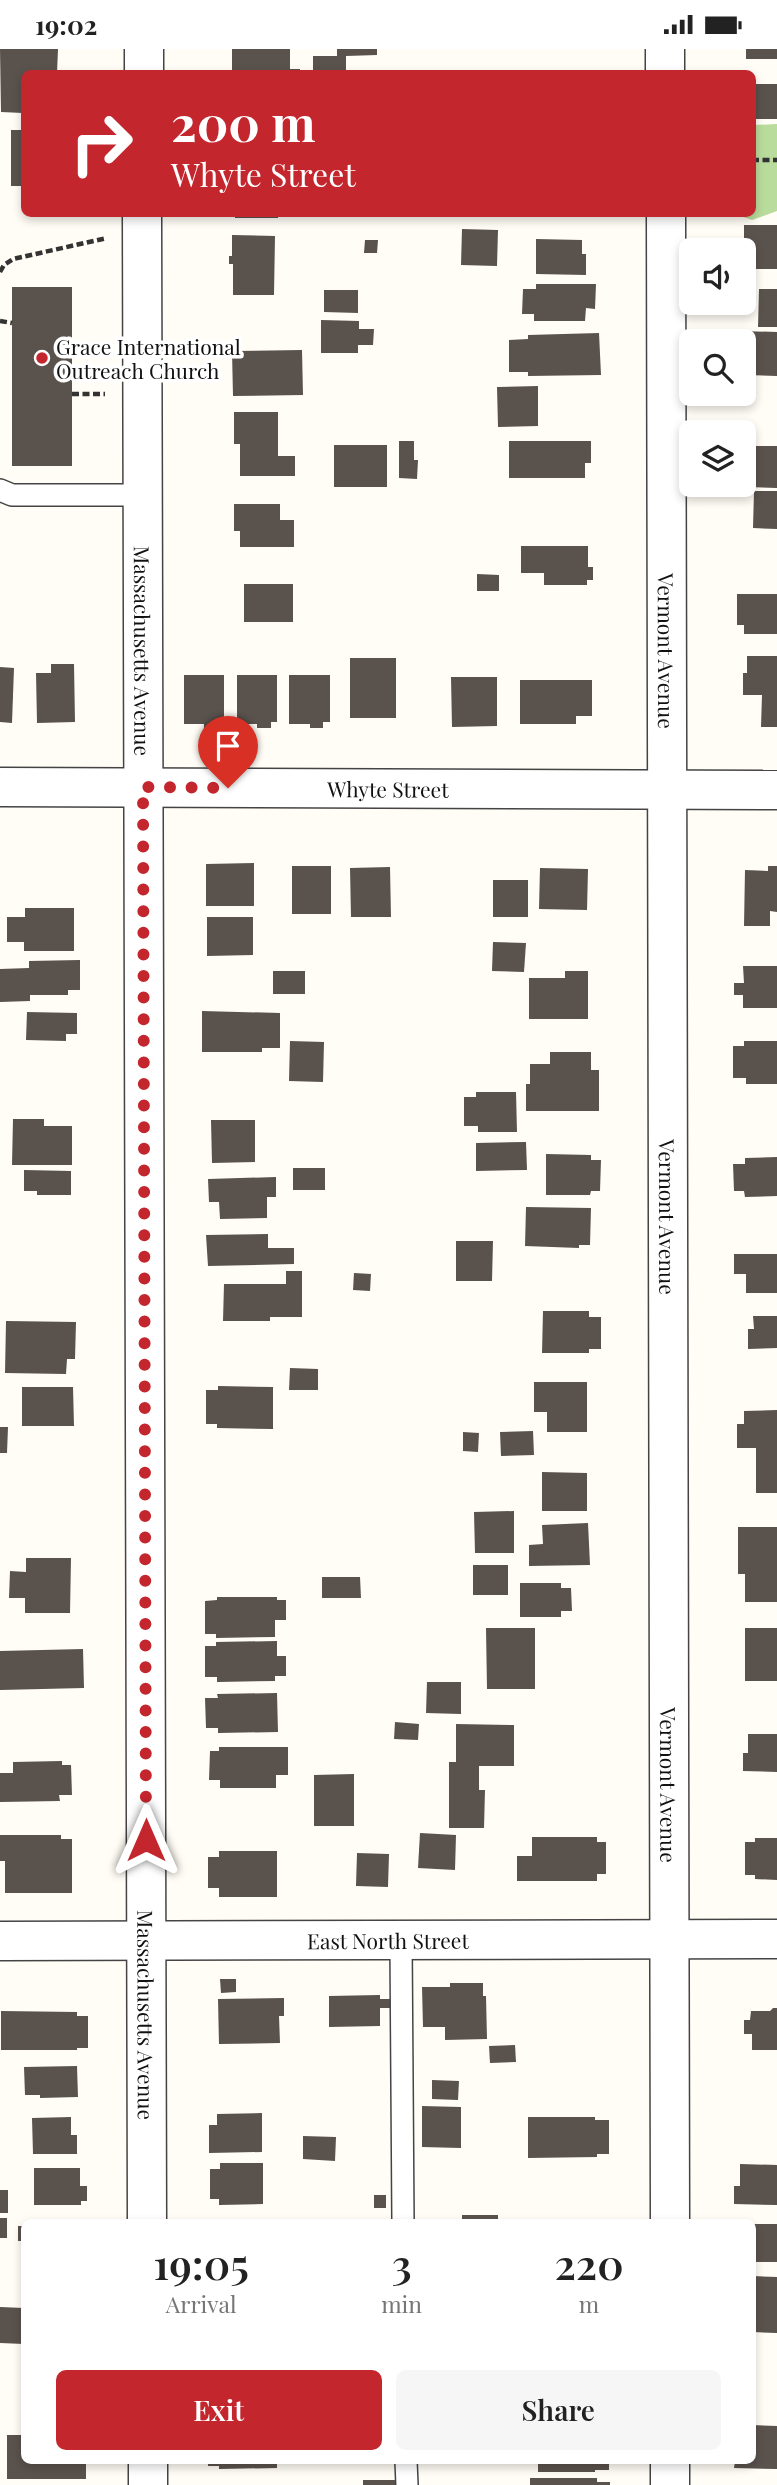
<!DOCTYPE html>
<style>
:root{--surface:#fff;--page:#f6f6f6;--text:#222;--muted:#767676;--accent:#c4262e}
body{margin:0;font-family:"Playfair Display",serif;background:var(--page);color:var(--text);height:100vh;display:flex;flex-direction:column;font-size:26px;white-space:nowrap}
*{box-sizing:border-box;margin:0}
p{font-size:23px;color:var(--muted)}
.icon{flex:none;width:38px;height:38px;fill:none;stroke:currentColor;stroke-width:2;stroke-linecap:round;stroke-linejoin:round}
.map{position:relative;flex:1;overflow:hidden}
.side{position:absolute;left:21px;top:2170px;width:735px;height:245px;display:flex;flex-direction:column;background:var(--surface);border-radius:10px;box-shadow:0 4px 10px #0003}
.side>*{flex:none}
.hud{position:absolute;left:21px;top:21px;width:735px;height:147px;border-radius:10px;box-shadow:0 4px 10px #0003;background:#c4262e;color:#fff;overflow:hidden}
.fabs{position:absolute;left:679px;top:189px;display:grid;gap:14px}
.fabs a{display:grid;place-items:center;width:77px;height:77px;border-radius:10px;background:var(--surface);box-shadow:0 4px 10px #0003;font-size:35px}
.pin{position:absolute;display:grid;place-items:center;width:60px;height:60px;color:#fff;margin:-72px -30px;border-radius:50% 50% 50% 0;rotate:-45deg;box-shadow:0 0 7px #0007}
.pin .icon{rotate:45deg}
.me{position:absolute;width:77px;margin:-38px;rotate:0deg;stroke-linejoin:round;filter:drop-shadow(0 0 5px #0008)}
.turn{display:flex;align-items:center;gap:24px;height:147px;padding:0 35px;font-size:32px}
.turn .icon{width:91px;height:91px;stroke-width:2.5}
.turn b{display:block;font-size:49px;line-height:60px}
.eta{display:flex;justify-content:space-evenly;align-items:center;height:119px;text-align:center}
.eta b{font-size:42px;font-weight:600;line-height:49px}
.primary-button{display:flex;gap:14px;margin-top:auto;padding:14px 35px}
.primary-button a{flex:1;height:80px;border-radius:10px;background:var(--accent);color:#fff;font-size:28px;font-weight:600;line-height:80px;text-align:center}
.primary-button a+a{background:var(--page);color:var(--text)}
.status{display:flex;justify-content:space-between;align-items:center;height:49px;padding:0 35px;background:var(--surface);direction:ltr}
.status svg{height:19px;fill:currentColor}
.map>svg:first-child{display:block}
</style>
<div class="status"><b>19:02</b><svg viewBox="0 0 49 12"><path d="M0 12V9h3v3zM5 12V6h3v6zM10 12V3h3v9zM15 12V0h3v12zM26 1h20v11H26zM47 4h2v5h-2z"/></svg></div>
<div class="map">
<svg width="777" height="2436" viewBox="0 0 777 2436">
<rect width="100%" height="100%" fill="#fffdf5"/>
<path fill="#b9dc9c" d="M777,75V162L752,171L735,165L752,164L753,76Z"/>
<g fill="#5a524d">
<path d="M0,0H58L57,24H24L23,64L1,63Z"/>
<path d="M232,0H290V20H300V24H232Z"/>
<path d="M337,0H377V6L346,7V24H313V7H337Z"/>
<rect x="746" y="0" width="31" height="10"/>
<rect x="752" y="35" width="25" height="35"/>
<rect x="11" y="81" width="13" height="56"/>
<rect x="235" y="164" width="43" height="5"/>
<rect x="744" y="176" width="33" height="44"/>
<path d="M462,180L498,181L497,217L461,216Z"/>
<path d="M232,186L275,187L274,246H233V215H229V207H232Z"/>
<path d="M536,190L582,191V205H586V226L536,225Z"/>
<path d="M365,191H378L377,204H364Z"/>
<path d="M536,235H596L595,260L586,259L585,272H534V265H522L523,240H536Z"/>
<rect x="12" y="238" width="60" height="179"/>
<path d="M759,240H777V278H758Z"/>
<path d="M324,241H358V264L324,263Z"/>
<path d="M321,271L359,272V280H374L373,296H358V304H321Z"/>
<path d="M742,282L777,283V327L744,326V292H735V290H742Z"/>
<path d="M599,284L601,326L528,327V323H509V291L528,290V286Z"/>
<path d="M302,301L303,346L233,347L232,302Z"/>
<path d="M538,337V377L498,378L497,338Z"/>
<path d="M234,363H278V407H295V427H240V395H234Z"/>
<path d="M399,392H414V411H418L417,430L399,429Z"/>
<path d="M509,392H591V414H585V429H509Z"/>
<rect x="334" y="396" width="53" height="42"/>
<path d="M744,397H777V439L744,438Z"/>
<path d="M754,442H777V480L753,479Z"/>
<path d="M234,455H280V471H294V498H240V482H234Z"/>
<path d="M521,497H588V518H593V531H587V536H544V524H521Z"/>
<path d="M477,525L499,526V542H477Z"/>
<rect x="244" y="535" width="49" height="38"/>
<path d="M737,545H777V585H744V576H737Z"/>
<path d="M747,607H777V678H761L762,646H743V624H747Z"/>
<rect x="350" y="609" width="46" height="60"/>
<path d="M51,615H74L75,673L37,674L36,624H51Z"/>
<path d="M0,618L14,619L12,674L0,673Z"/>
<path d="M184,626H224V673H218V679H204V675H184Z"/>
<path d="M237,626H277V673H271V679H257V675H237Z"/>
<path d="M289,626H330V673H323V679H310V675H289Z"/>
<path d="M451,628H497V677L452,678Z"/>
<path d="M520,631H592V667H576V675H520Z"/>
<path d="M254,814V857H206V815Z"/>
<rect x="292" y="817" width="39" height="48"/>
<path d="M768,817H777V863L770,862V877H744L745,821L768,822Z"/>
<path d="M390,818L391,868H351L350,819Z"/>
<path d="M540,819L588,820L587,861L539,860Z"/>
<rect x="493" y="831" width="35" height="37"/>
<path d="M25,859H74V902H24V893H7V868H25Z"/>
<path d="M207,868H253V906L207,907Z"/>
<path d="M493,893L526,894L524,923L492,922Z"/>
<path d="M80,911V941H68V946H30V952L0,953V920L29,919V912Z"/>
<path d="M743,917H777V959H743V946H734V934H744Z"/>
<rect x="273" y="922" width="32" height="23"/>
<path d="M565,922H588V970H529V929H565Z"/>
<path d="M202,962L280,964V999H262V1003H202Z"/>
<path d="M27,963L77,964V985H66V992L26,991Z"/>
<path d="M290,992L324,993L323,1033L289,1032Z"/>
<path d="M744,992H777V1035H746V1029H733V997H744Z"/>
<path d="M550,1003H591V1021H599V1062H526V1035H530V1015H550Z"/>
<path d="M476,1043H516L517,1083H478V1077H464V1048H476Z"/>
<path d="M13,1070H44V1077H72V1116H12Z"/>
<path d="M211,1071H255V1113L212,1114Z"/>
<path d="M526,1093L527,1121L476,1122V1094Z"/>
<path d="M546,1105L591,1106V1111H601L600,1142H591L590,1146H546Z"/>
<path d="M777,1108V1147L745,1148L744,1142H734L733,1115H745V1109Z"/>
<rect x="293" y="1119" width="32" height="22"/>
<path d="M24,1121L71,1122V1146H37V1142H24Z"/>
<path d="M276,1128V1148H267V1169L220,1170L219,1153H209L208,1130Z"/>
<path d="M526,1158L591,1159L590,1196H579V1199L525,1197Z"/>
<path d="M268,1185V1199H294V1215L208,1217L206,1186Z"/>
<path d="M456,1192H493L492,1232H456Z"/>
<path d="M734,1205H777V1244H746V1225H734Z"/>
<path d="M286,1222H302V1268H270V1272H223L224,1235H286Z"/>
<path d="M354,1224L371,1225L370,1242L353,1241Z"/>
<path d="M543,1262H589V1268H601V1300H589V1304H542Z"/>
<path d="M753,1267H777V1299L748,1300V1280H754Z"/>
<path d="M6,1272L76,1273L75,1310H67L66,1325L5,1324Z"/>
<path d="M290,1319L318,1320V1341H289Z"/>
<path d="M534,1333H587V1383H547V1363H534Z"/>
<path d="M218,1337L273,1338V1380L217,1379V1375H206V1341H218Z"/>
<path d="M22,1338H73L74,1377H22Z"/>
<path d="M777,1361V1444H756V1399H737V1375H744V1362Z"/>
<path d="M0,1378H8L7,1404H0Z"/>
<path d="M533,1382L534,1406L501,1407L500,1383Z"/>
<path d="M463,1383L479,1384L478,1403L463,1402Z"/>
<path d="M542,1423L587,1424V1462H542Z"/>
<path d="M514,1462V1504H475L474,1463Z"/>
<path d="M588,1474L590,1516L529,1517V1496L543,1495L542,1476Z"/>
<path d="M738,1478H777V1553H745V1525H738Z"/>
<path d="M26,1509H71L70,1564H25V1549H9L10,1522L26,1523Z"/>
<rect x="473" y="1516" width="35" height="30"/>
<path d="M322,1528H360L361,1549H322Z"/>
<path d="M520,1534H561V1539H571L572,1562H561V1568H520Z"/>
<path d="M217,1548H277V1551H286V1571H275V1588L216,1589V1585H205V1552L217,1551Z"/>
<path d="M486,1579H535V1640H487Z"/>
<rect x="745" y="1579" width="32" height="53"/>
<path d="M277,1592V1607H286V1627H275V1632L217,1633V1628H205V1597H216V1593Z"/>
<path d="M83,1600L84,1639L0,1641V1602Z"/>
<path d="M427,1633H461V1665L426,1664Z"/>
<path d="M277,1644L278,1683L218,1684V1679H206L205,1649H218L217,1645Z"/>
<path d="M395,1673L419,1675L418,1691L394,1690Z"/>
<path d="M456,1675L514,1676V1717H479V1741H485L484,1779H449V1713H456Z"/>
<path d="M748,1685H777V1723L743,1722V1704H748Z"/>
<path d="M219,1698H288V1726H276V1739H220V1731H209L210,1702H219Z"/>
<path d="M62,1712V1716H71L72,1746H59L60,1752L0,1753V1724H13V1713Z"/>
<path d="M354,1725V1777H314V1726Z"/>
<path d="M420,1784L456,1786L455,1821L418,1819Z"/>
<path d="M0,1786H61V1790H72V1844H5V1812H0Z"/>
<path d="M532,1788H597V1793H606V1825H597V1832H517V1807H532Z"/>
<path d="M755,1789H777V1831L755,1830V1826H745V1793H755Z"/>
<path d="M219,1802H277V1848H219V1839H208V1808H219Z"/>
<path d="M357,1804L389,1805L388,1838L356,1837Z"/>
<path d="M220,1930H236V1943L221,1944Z"/>
<path d="M450,1934H483V1947H486L487,1990L445,1991V1978H423L422,1938H450Z"/>
<path d="M380,1946V1950H390V1959H380V1977L329,1978V1947Z"/>
<path d="M284,1949V1967H279L280,1994L219,1995L218,1950Z"/>
<path d="M773,1959H777V2001H752V1985H744V1971H750L751,1962H770Z"/>
<path d="M1,1962L77,1963V1967H88V1999H77V2001H1Z"/>
<path d="M515,1996L516,2013L490,2014L489,1997Z"/>
<path d="M77,2017L78,2048L40,2049V2046H25L24,2018Z"/>
<path d="M432,2031L459,2032L458,2051L432,2050Z"/>
<path d="M422,2057L461,2058V2099L422,2098Z"/>
<path d="M262,2064V2103L209,2104V2076H217V2065Z"/>
<path d="M71,2068V2086H77V2105H33L32,2069Z"/>
<path d="M528,2068H595V2071H609V2105H597V2108L528,2109Z"/>
<path d="M303,2087L336,2088L335,2112L303,2110Z"/>
<path d="M220,2114H263V2155L219,2156V2150H210V2120H220Z"/>
<path d="M740,2115L777,2116V2156L734,2155V2137H740Z"/>
<path d="M34,2119H80V2137H87V2152H81V2156H34Z"/>
<rect x="0" y="2141" width="8" height="23"/>
<rect x="374" y="2146" width="12" height="13"/>
<rect x="462" y="2166" width="36" height="8"/>
<rect x="0" y="2169" width="7" height="20"/>
<rect x="752" y="2175" width="25" height="38"/>
<path d="M18,2177H24V2220H21V2192H18Z"/>
<path d="M752,2227L777,2228V2284L752,2283Z"/>
<path d="M0,2258L24,2259V2295L0,2294Z"/>
<path d="M752,2376L777,2377V2420L734,2419L735,2412H752Z"/>
<path d="M7,2386H24V2412H86V2430H7Z"/>
<path d="M208,2412H277V2419L219,2420V2417H208Z"/>
<path d="M538,2412H609V2421H595V2423H538Z"/>
<path d="M530,2429H597V2433H610V2436H530Z"/>
<rect x="363" y="2431" width="34" height="5"/>
</g>
<g fill="none" stroke-linecap="round" stroke-linejoin="round">
<defs>
<g id="lane">
<path d="M0,441L12,446H142"/>
<path d="M401,1893L403,2174"/>
<path d="M406,2412L407,2436"/>
</g>
<g id="street">
<path d="M665,0V24"/>
<path d="M144,24V0"/>
<path id="s1" d="M142,164L147,2174"/>
<path id="s2" d="M666,164L670,2174"/>
<path id="s3" d="M0,738L777,741"/>
<path id="s4" d="M0,1892L777,1890"/>
<path d="M148,2412V2436"/>
<path d="M670,2412V2436"/>
</g>
</defs>
<use href="#lane" stroke="#444" stroke-width="24"/>
<use href="#street" stroke="#444" stroke-width="41"/>
<g stroke="#333" stroke-width="4.5" stroke-dasharray="7 3.5" stroke-linecap="butt">
<path d="M752,111H777"/>
<path d="M0,223L4,216L13,210L107,189"/>
<path d="M0,272L12,274"/>
<path d="M72,345H105"/>
</g>
<use href="#lane" stroke="#fff" stroke-width="21"/>
<use href="#street" stroke="#fff" stroke-width="38"/>
</g>
<g fill="none" stroke-linecap="round" stroke-linejoin="round">
<path stroke="#c4262e" stroke-width="12" stroke-dasharray="0 21.6" d="M146,1791L143,738L228,739"/>
</g>
<circle fill="#c4262e" stroke="#fff" stroke-width="2.5" cx="42" cy="309" r="7"/>
<g text-anchor="middle" dominant-baseline="central" stroke-width="7" stroke-linejoin="round" paint-order="stroke">
<g font-size="21" fill="#111" stroke="#fff" text-anchor="start">
<text x="56" y="297">Grace International<tspan x="56" dy="24">Outreach Church</tspan></text>
</g>
<g font-size="21" fill="#111" stroke="#fff">
<text stroke="none"><textPath href="#s1" startOffset="438">Massachusetts Avenue</textPath></text>
<text stroke="none"><textPath href="#s2" startOffset="438">Vermont Avenue</textPath></text>
<text stroke="none"><textPath href="#s3" startOffset="388">Whyte Street</textPath></text>
<text stroke="none"><textPath href="#s2" startOffset="1004">Vermont Avenue</textPath></text>
<text stroke="none"><textPath href="#s2" startOffset="1572">Vermont Avenue</textPath></text>
<text stroke="none"><textPath href="#s4" startOffset="388">East North Street</textPath></text>
<text stroke="none"><textPath href="#s1" startOffset="1802">Massachusetts Avenue</textPath></text>
</g>
</g>
</svg>
<div class="fabs">
<a><svg class="icon" aria-label="sound" viewBox="0 0 24 24"><path d="M4 9h4l5-4v14l-5-4H4zM17 9q2 3 0 6"/></svg></a>
<a><svg class="icon" aria-label="search" viewBox="0 0 24 24"><circle cx="10" cy="10" r="6"/><path d="M15 15l6 6"/></svg></a>
<a><svg class="icon" aria-label="layers" viewBox="0 0 24 24"><path d="M12 4l9 5-9 5-9-5zM3 14l9 5 9-5"/></svg></a>
</div>
<div class="pin" style="left:228px;top:739px;background:#d93025"><svg class="icon" aria-label="arrive" viewBox="0 0 24 24"><path d="M6 21V4h12l-3 4 3 4H6"/></svg></div>
<svg class="me" style="left:146px;top:1791px" viewBox="-20 -20 40 40"><path d="M0-17L14 15 0 8-14 15z" fill="#c4262e" stroke="#fff" stroke-width="4"/></svg>
<div class="hud">
<div class="turn"><svg class="icon" aria-label="right" viewBox="0 0 24 24"><path d="M7 20v-9h11M14 6l5 5-5 5"/></svg><div><b>200 m</b>Whyte Street</div></div>
</div>
<section class="side">
<div class="eta">
<div><b>19:05</b><p>Arrival</p></div>
<div><b>3</b><p>min</p></div>
<div><b>220</b><p>m</p></div>
</div>
<div class="primary-button"><a>Exit</a><a>Share</a></div>
</section>
</div>
